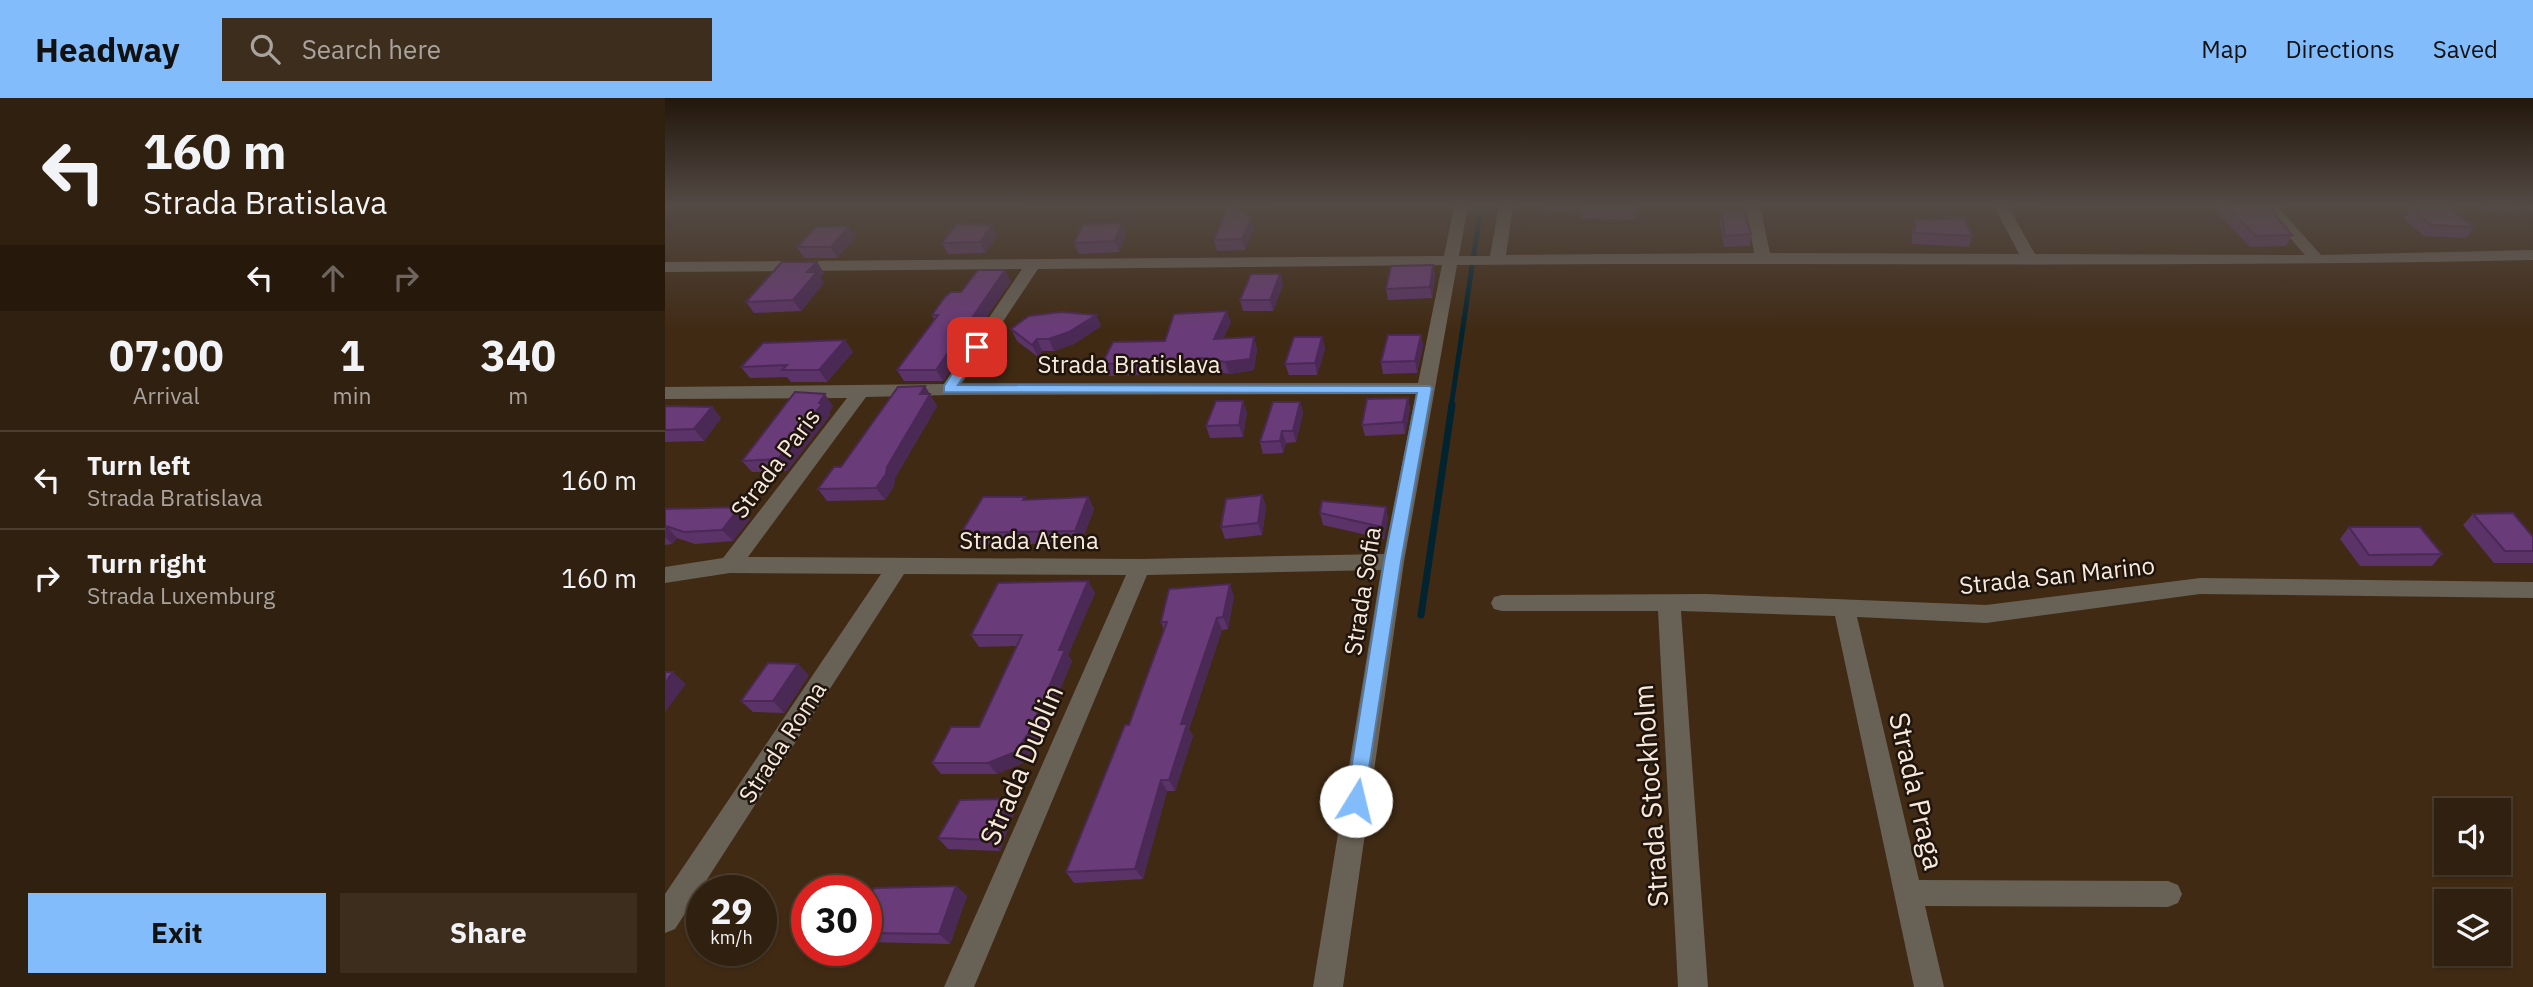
<!DOCTYPE html>
<style>
:root{--surface:#30200f;--page:#3c2d1d;--text:#f1f3f6;--muted:#a8a39e;--line:#4b3e2f;--accent:#83bcfb}
body{margin:0;font-family:"IBM Plex Sans",sans-serif;background:var(--page);color:var(--text);height:100vh;display:flex;flex-direction:column;font-size:26px;white-space:nowrap}
*{box-sizing:border-box;margin:0}
p{font-size:23px;color:var(--muted)}
.icon{flex:none;width:38px;height:38px;fill:none;stroke:currentColor;stroke-width:2;stroke-linecap:round;stroke-linejoin:round}
.map{position:relative;flex:1;overflow:hidden}
.side{display:flex;flex-direction:column;background:var(--surface);width:665px}
.side>*{flex:none}
.banner{background:#30200f;color:var(--text);overflow:hidden}
.fabs{position:absolute;left:1769px;top:700px;display:grid;gap:14px}
.fabs a{display:grid;place-items:center;width:77px;height:77px;border-radius:0px;background:var(--surface);box-shadow:0 2px 5px #0004,0 0 0 2px var(--line);font-size:35px}
.speed{position:absolute;left:21px;top:777px;display:flex;gap:14px;font-size:35px;font-weight:700;text-align:center}
.speed>*{display:grid;place-content:center;width:91px;height:91px;border-radius:50%;background:var(--surface);box-shadow:0 2px 5px #0004,0 0 0 2px var(--line);line-height:1}
.speed small{font-size:18px;font-weight:400}
.speed .limit{border:10px solid #d22;background:#fff;color:#111}
.pin{position:absolute;display:grid;place-items:center;width:60px;height:60px;color:#fff;margin:-30px;border-radius:14px;box-shadow:0 4px 10px #0006}
.me{position:absolute;width:77px;margin:-38px;rotate:9deg;stroke-linejoin:round;filter:drop-shadow(0 0 5px #0008)}
.turn{display:flex;align-items:center;gap:24px;height:147px;padding:0 28px;font-size:32px}
.turn .icon{width:91px;height:91px;stroke-width:2.5}
.turn b{display:block;font-size:49px;line-height:60px}
.lanes{display:flex;align-items:center;height:66px;padding:0 28px;background:#0003;justify-content:center;gap:35px;direction:ltr}
.lanes .off{opacity:.35}
.eta{display:flex;justify-content:space-evenly;align-items:center;height:119px;text-align:center}
.eta b{font-size:42px;font-weight:800;line-height:49px}
.cta{display:flex;gap:14px;margin-top:auto;padding:14px 28px}
.cta a{flex:1;height:80px;border-radius:0px;background:var(--accent);color:#111;font-size:28px;font-weight:800;line-height:80px;text-align:center}
.cta a+a{background:var(--page);color:var(--text)}
ul{padding:0;list-style:none}
li{display:flex;align-items:center;gap:21px;height:98px;padding:0 28px;border-top:2px solid var(--line)}
li div{flex:1}
li b{display:block;font-size:26px}
li em{font-style:normal}
header{display:flex;align-items:center;gap:42px;box-sizing:border-box;height:98px;padding:0 35px;background:var(--accent);color:#111}
header strong{font-size:33px}
nav{display:flex;gap:38px;margin-inline-start:auto;font-size:24px}
.search{width:490px;height:63px;background:var(--page);display:flex;align-items:center;gap:18px;box-sizing:border-box;padding:0 24px;border-radius:0px;color:var(--muted);font-size:26px}
main{display:flex;flex:1;min-height:0}
.map>svg:first-child{display:block}
</style>
<header>
<strong>Headway</strong>
<div class="search"><svg class="icon" aria-label="search" viewBox="0 0 24 24"><circle cx="10" cy="10" r="6"/><path d="M15 15l6 6"/></svg>Search here</div>
<nav><a>Map</a><a>Directions</a><a>Saved</a></nav>
</header>
<main>
<section class="side">
<div class="banner">
<div class="turn"><svg class="icon" aria-label="left" viewBox="0 0 24 24"><path d="M17 20v-9H6M10 6l-5 5 5 5"/></svg><div><b>160 m</b>Strada Bratislava</div></div>
<div class="lanes"><svg class="icon" aria-label="left" viewBox="0 0 24 24"><path d="M17 20v-9H6M10 6l-5 5 5 5"/></svg><svg class="icon off" aria-label="ahead" viewBox="0 0 24 24"><path d="M12 20V5M6 11l6-6 6 6"/></svg><svg class="icon off" aria-label="right" viewBox="0 0 24 24"><path d="M7 20v-9h11M14 6l5 5-5 5"/></svg></div>
</div>
<div class="eta">
<div><b>07:00</b><p>Arrival</p></div>
<div><b>1</b><p>min</p></div>
<div><b>340</b><p>m</p></div>
</div>
<ul>
<li><svg class="icon" aria-label="left" viewBox="0 0 24 24"><path d="M17 20v-9H6M10 6l-5 5 5 5"/></svg><div><b>Turn left</b><p>Strada Bratislava</p></div><em>160 m</em></li>
<li><svg class="icon" aria-label="right" viewBox="0 0 24 24"><path d="M7 20v-9h11M14 6l5 5-5 5"/></svg><div><b>Turn right</b><p>Strada Luxemburg</p></div><em>160 m</em></li>
</ul>
<div class="cta"><a>Exit</a><a>Share</a></div>
</section>
<div class="map">
<svg width="1868" height="889" viewBox="0 0 1868 889">
<rect width="100%" height="100%" fill="#402a14"/>
<g fill="none" stroke-linecap="round" stroke-linejoin="round">
<path stroke="#022430" stroke-width="5" d="M786,309L816,108"/>
<path stroke="#022430" stroke-width="7" d="M756,517L787,307"/>
<g fill="#686155" fill-rule="evenodd">
<path d="M789,108H803L794,158H825L834,108H848L841,157L1089,155L1081,108H1095L1105,155L1354,156L1329,108H1343L1370,156L1640,157L1597,108H1612L1656,157L1868,152V162C1509,170 1151,164 792,167L739,464L678,889H648L716,472L482,477L309,889H279L461,477L239,476L10,831L0,835V796L216,476L65,475L0,485V469L58,460L182,300L0,301V289L279,286L357,171L0,174V164L779,158ZM777,167L753,285H297L373,171ZM751,296L719,456L475,461L83,459L201,299L284,297Z"/>
<path d="M1859,108H1868V114Z"/>
<path d="M1535,480L1868,484V500L1535,496L1321,525L1192,519L1254,782L1503,783L1513,787L1517,796L1513,805L1503,809L1260,808L1279,889H1249L1170,518L1016,513L1043,889H1013L993,513H837L829,511L826,505L829,499L837,497L1041,496L1321,507Z"/>
</g>
</g>
<g fill="#5b3368">
<path d="M881,108H908V114L881,113Z"/>
<path d="M916,108H971L970,122L916,120Z"/>
<path d="M1546,108H1603L1627,137L1621,148L1585,149Z"/>
<path d="M1815,108H1855L1853,112L1822,113Z"/>
<path d="M1746,110L1809,129L1801,140L1759,138L1739,121Z"/>
<path d="M1056,114L1086,136L1085,148L1059,149L1055,125Z"/>
<path d="M1250,122L1307,138L1304,149L1247,146V133Z"/>
<path d="M457,125L461,136L454,154L414,156L409,145Z"/>
<path d="M589,131L580,152L552,153L549,142Z"/>
<path d="M332,138L320,155L283,156L277,145Z"/>
<path d="M191,139L172,160H139L132,149Z"/>
<path d="M152,164L159,175L155,179L159,185L136,213L89,215L81,204Z"/>
<path d="M768,167L770,178L767,200L723,202L721,191Z"/>
<path d="M615,176L618,187L608,213H578L575,202Z"/>
<path d="M346,183L278,283H239L232,272L269,221L267,217L296,194Z"/>
<path d="M431,217L436,228L409,246L389,253H377L373,259L352,243L346,231Z"/>
<path d="M566,224L558,241L589,239L592,251L589,272L564,276L539,271L538,275L442,278L437,266L500,243Z"/>
<path d="M756,237L758,248L752,275L718,276L716,264Z"/>
<path d="M657,239L660,251L652,277H624L620,266Z"/>
<path d="M188,254L162,284H126L122,279L85,280L76,269Z"/>
<path d="M260,288L272,308L230,380L229,388L220,402L162,403L153,391Z"/>
<path d="M743,300L745,311L740,336L700,338L697,327Z"/>
<path d="M635,304L638,315L631,344L621,345L618,355L598,356L595,344Z"/>
<path d="M0,308L47,309L56,320L39,343L0,344Z"/>
<path d="M168,308L164,315L165,317L122,373L87,374L77,363Z"/>
<path d="M582,314L578,339L545,340L541,328Z"/>
<path d="M597,397L601,409L597,437L560,441L556,429Z"/>
<path d="M423,399L429,411L416,445L304,447L296,435L362,402Z"/>
<path d="M75,409L85,421L68,443L30,446L12,440L7,446L0,447V411Z"/>
<path d="M721,409L723,421L719,441L658,427L655,415Z"/>
<path d="M1808,416L1868,439V465H1829L1798,427Z"/>
<path d="M1684,429L1777,456L1767,468H1695L1675,441Z"/>
<path d="M423,483L430,495L403,557L407,563L373,645L358,665L332,676H276L267,665L314,629L351,548L314,549L306,537Z"/>
<path d="M569,498L563,531L557,532L524,631L528,638L510,693H502L478,781L409,785L401,774L464,627L499,532L496,524Z"/>
<path d="M144,577L119,615L88,614L76,603Z"/>
<path d="M341,701L350,712L335,753L283,751L273,740Z"/>
<path d="M291,788L302,798L285,846L201,844V808Z"/>
</g>
<g fill="#4a2955">
<path d="M586,120L589,131L580,152L577,141Z"/>
<path d="M457,125L461,136L454,154L450,143Z"/>
<path d="M327,127L332,138L320,155L315,144Z"/>
<path d="M184,128L191,139L172,160L166,149Z"/>
<path d="M152,164L159,175L155,179L159,185L136,213L128,202L142,174Z"/>
<path d="M768,167L770,178L767,200L765,189Z"/>
<path d="M340,172L346,183L278,283L271,272Z"/>
<path d="M615,176L618,187L608,213L605,202Z"/>
<path d="M562,213L566,224L552,253L549,241Z"/>
<path d="M431,217L436,228L409,246L389,253L384,241Z"/>
<path d="M756,237L758,248L752,275L750,263Z"/>
<path d="M589,239L592,251L589,272L564,276L560,264Z"/>
<path d="M657,239L660,251L652,277L650,265Z"/>
<path d="M372,241L377,253L373,259L367,247Z"/>
<path d="M180,242L188,254L162,284L154,272Z"/>
<path d="M535,260L539,271L538,275L534,264Z"/>
<path d="M260,288L272,308L230,380L229,388L220,402L211,390L255,296Z"/>
<path d="M160,296L168,308L164,315L165,317L122,373L113,361Z"/>
<path d="M743,300L745,311L740,336L738,324Z"/>
<path d="M578,303L582,314L578,339L574,327Z"/>
<path d="M635,304L638,315L631,344L628,333Z"/>
<path d="M47,309L56,320L39,343L29,331Z"/>
<path d="M617,333L621,345L618,355L615,343Z"/>
<path d="M597,397L601,409L597,437L593,425Z"/>
<path d="M423,399L429,411L416,445L410,433Z"/>
<path d="M75,409L85,421L68,443L57,432Z"/>
<path d="M721,409L723,421L719,441L717,429Z"/>
<path d="M1,428L12,440L7,446L0,439Z"/>
<path d="M423,483L430,495L403,557L407,563L373,645L358,665L332,676L323,665L394,552Z"/>
<path d="M565,486L569,498L563,531L558,519Z"/>
<path d="M552,520L557,532L524,631L528,638L510,693L504,682L516,626Z"/>
<path d="M133,566L144,577L119,615L108,603Z"/>
<path d="M8,574L21,586L0,614V585Z"/>
<path d="M496,682L502,693L478,781L470,771Z"/>
<path d="M341,701L350,712L335,753L325,742Z"/>
<path d="M291,788L302,798L285,846L274,836Z"/>
</g>
<g fill="#6a3b79" stroke="#4a2955" stroke-width="2">
<path d="M563,108H571L586,120L577,141L549,142Z"/>
<path d="M916,108H970V111Z"/>
<path d="M1562,108H1603L1627,137L1591,138Z"/>
<path d="M1746,110H1784L1809,129L1766,127Z"/>
<path d="M1079,113L1086,136L1060,138L1056,114Z"/>
<path d="M1300,120L1307,138L1250,135V122Z"/>
<path d="M457,125L450,143L409,145L418,126Z"/>
<path d="M292,126L327,127L315,144L277,145Z"/>
<path d="M184,128L166,149H132L151,129Z"/>
<path d="M117,164H152L142,174H152L128,202L81,204Z"/>
<path d="M768,167L765,189L721,191L726,168Z"/>
<path d="M313,172H340L271,272H232L273,217H267L280,199L286,194H296Z"/>
<path d="M586,176H615L605,202H575Z"/>
<path d="M562,213L549,241L589,239L585,261L560,264L535,260L534,264L437,266L448,244L500,243L509,216Z"/>
<path d="M396,214L431,217L404,234L384,241H372L367,247L346,231L364,218Z"/>
<path d="M723,237H756L750,263L716,264Z"/>
<path d="M629,239H657L650,265L620,266Z"/>
<path d="M180,242L154,272H117L122,267L76,269L98,245Z"/>
<path d="M260,288L255,296H265L222,369L221,376L211,390L153,391L169,369H176L233,289Z"/>
<path d="M130,294L160,296L154,305L157,306L113,361L77,363Z"/>
<path d="M743,300L738,324L697,327L702,301Z"/>
<path d="M551,303H578L574,327L541,328Z"/>
<path d="M608,304H635L628,333H617L615,343L595,344Z"/>
<path d="M0,308L47,309L29,331L0,332Z"/>
<path d="M597,397L593,425L556,429L561,401Z"/>
<path d="M318,399H360L358,402L423,399L410,433L296,435Z"/>
<path d="M657,403L721,409L717,429L655,415Z"/>
<path d="M75,409L57,432L19,434L1,428L0,430V411Z"/>
<path d="M1848,415L1868,439V453H1840L1808,416Z"/>
<path d="M1684,429H1755L1777,456L1704,457Z"/>
<path d="M423,483L394,552H400L365,633L350,654L323,665H267L286,629H314L357,537H306L333,485Z"/>
<path d="M565,486L558,519L552,520L516,626H522L504,682H496L470,771L401,774L460,627H464L502,524H496L504,491Z"/>
<path d="M103,565L133,566L108,603H76Z"/>
<path d="M0,574H8L0,585Z"/>
<path d="M341,701L325,742L273,740L295,702Z"/>
<path d="M291,788L274,836L201,835V808L209,790Z"/>
</g>
<linearGradient id="sky" x2="0" y2="1"><stop stop-color="#23170b"/><stop offset="0.46" stop-color="#534a45"/><stop offset="1" stop-color="#534a45" stop-opacity="0"/></linearGradient>
<rect width="1868" height="233" fill="url(#sky)"/>
<path fill="#83bcfb" stroke="#557aa3" stroke-width="2" d="M312,245L319,249L293,287L765,288L767,290L736,464L698,709L691,712L684,709L681,703L719,464L752,295L279,294V288L307,246Z"/>
<g text-anchor="middle" dominant-baseline="central" stroke-width="5" stroke-linejoin="round" paint-order="stroke">
<g font-size="24" fill="#f7e9dc" stroke="#1f150c">
<text x="464" y="266">Strada Bratislava</text>
<text transform="translate(110 365) rotate(-53)">Strada Paris</text>
<text x="364" y="442">Strada Atena</text>
<text transform="translate(1392 477) rotate(-6)">Strada San Marino</text>
<text transform="translate(697 493) rotate(-81)">Strada Sofia</text>
<text transform="translate(117 644) rotate(-57)">Strada Roma</text>
</g>
<g font-size="28" fill="#f7e9dc" stroke="#1f150c">
<text transform="translate(356 667) rotate(-67)">Strada Dublin</text>
<text transform="translate(1252 693) rotate(77)">Strada Praga</text>
<text transform="translate(985 698) rotate(-94)">Strada Stockholm</text>
</g>
</g>
</svg>
<div class="fabs">
<a><svg class="icon" aria-label="sound" viewBox="0 0 24 24"><path d="M4 9h4l5-4v14l-5-4H4zM17 9q2 3 0 6"/></svg></a>
<a><svg class="icon" aria-label="layers" viewBox="0 0 24 24"><path d="M12 4l9 5-9 5-9-5zM3 14l9 5 9-5"/></svg></a>
</div>
<div class="speed"><div>29<small>km/h</small></div><div class="limit">30</div></div>
<div class="pin" style="left:312px;top:249px;background:#d93025"><svg class="icon" aria-label="arrive" viewBox="0 0 24 24"><path d="M6 21V4h12l-3 4 3 4H6"/></svg></div>
<svg class="me" style="left:691px;top:703px" viewBox="-20 -20 40 40"><circle r="19" fill="#fff"/><path d="M0-13L10 11 0 6-10 11z" fill="#83bcfb"/></svg>
</div>
</main>
